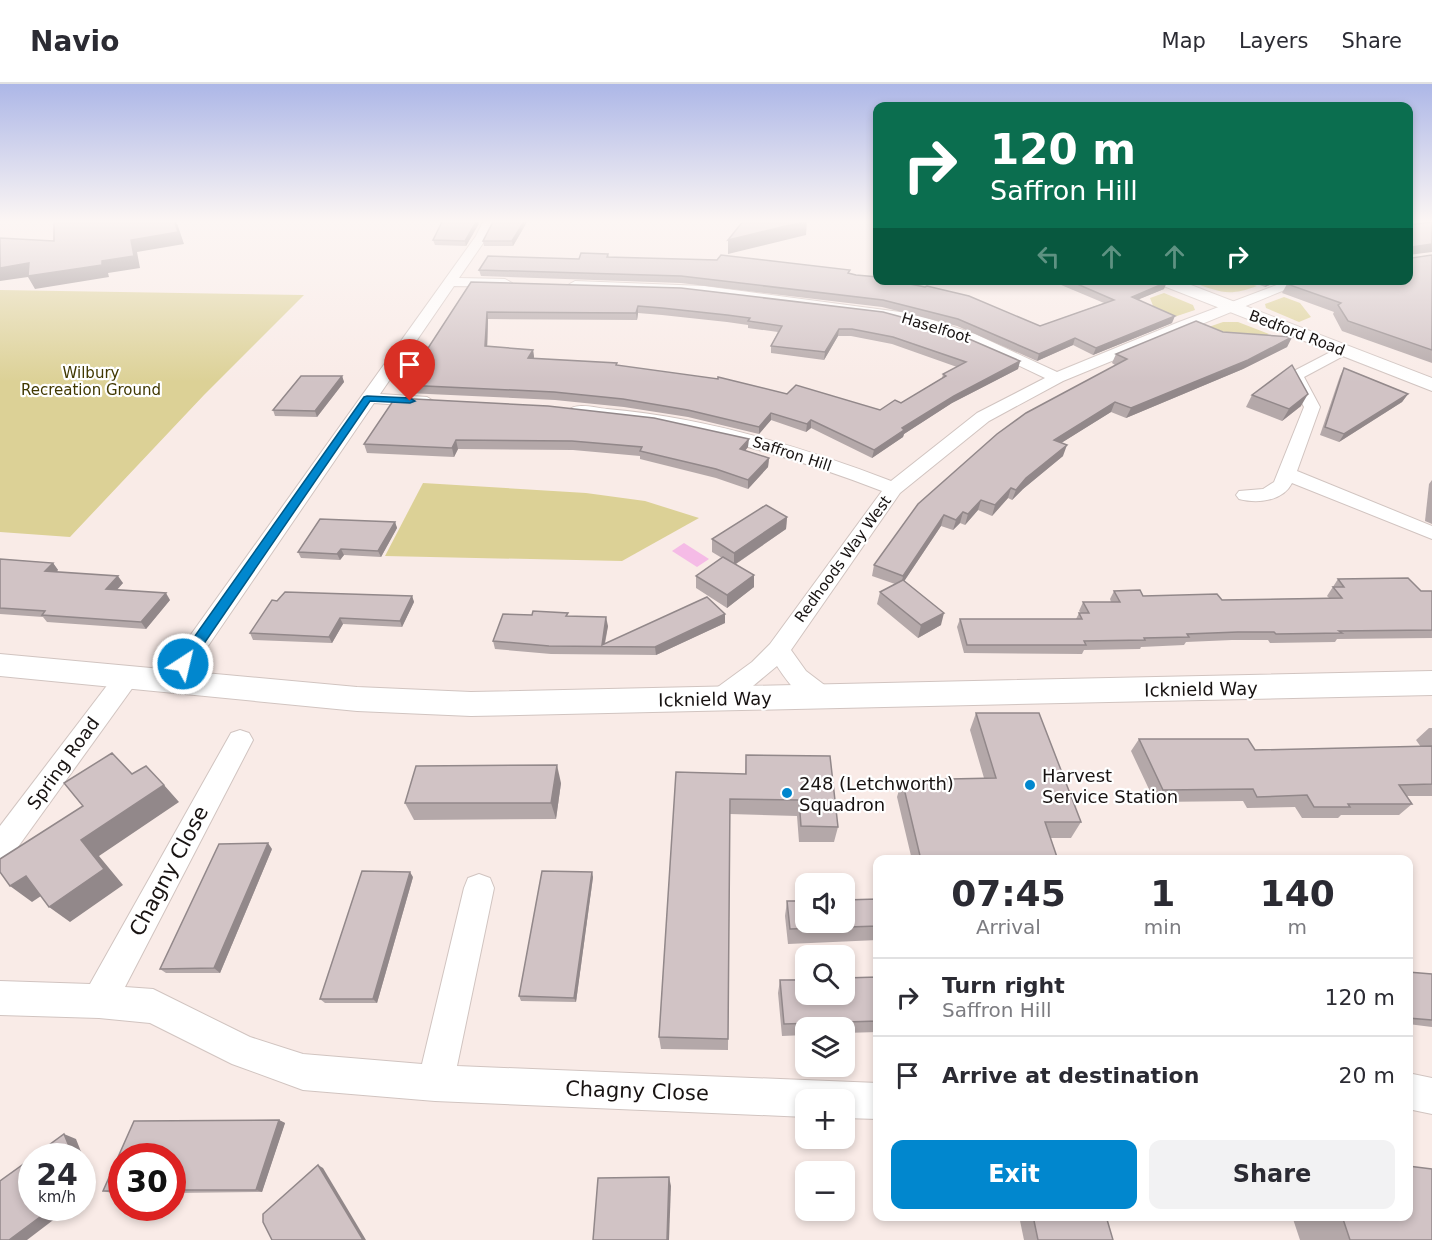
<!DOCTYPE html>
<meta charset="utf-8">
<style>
:root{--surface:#fff;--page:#f2f2f3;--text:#2b2b33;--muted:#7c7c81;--line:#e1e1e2;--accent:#0187ce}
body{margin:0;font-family:"DejaVu Sans",sans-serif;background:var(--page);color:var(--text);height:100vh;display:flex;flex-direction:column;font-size:22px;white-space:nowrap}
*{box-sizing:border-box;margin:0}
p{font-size:20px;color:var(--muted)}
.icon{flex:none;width:33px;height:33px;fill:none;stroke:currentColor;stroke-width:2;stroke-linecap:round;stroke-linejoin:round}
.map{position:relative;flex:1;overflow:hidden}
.panel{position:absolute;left:873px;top:771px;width:540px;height:366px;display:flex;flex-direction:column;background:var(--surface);border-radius:12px;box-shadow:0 3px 9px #0003}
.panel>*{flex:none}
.hud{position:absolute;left:873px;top:18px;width:540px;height:183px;border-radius:12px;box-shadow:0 3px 9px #0003;background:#0b6e4f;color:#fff;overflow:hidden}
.fabs{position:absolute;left:795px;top:789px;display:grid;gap:12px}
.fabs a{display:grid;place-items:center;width:60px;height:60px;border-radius:12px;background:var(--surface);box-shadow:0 3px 9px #0003;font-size:30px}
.speed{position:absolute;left:18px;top:1059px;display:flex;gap:12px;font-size:30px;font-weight:700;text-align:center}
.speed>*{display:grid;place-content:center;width:78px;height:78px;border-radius:50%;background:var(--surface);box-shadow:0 3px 9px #0003;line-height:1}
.speed small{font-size:15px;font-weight:400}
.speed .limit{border:9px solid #d22;background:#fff;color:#111}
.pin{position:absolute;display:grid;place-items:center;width:51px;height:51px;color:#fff;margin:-62px -26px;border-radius:50% 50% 50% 0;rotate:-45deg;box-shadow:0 0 6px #0007}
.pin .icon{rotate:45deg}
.me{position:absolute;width:66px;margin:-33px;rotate:35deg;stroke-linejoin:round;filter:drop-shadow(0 0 4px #0008)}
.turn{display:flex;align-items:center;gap:21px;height:126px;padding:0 18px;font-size:27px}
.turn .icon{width:78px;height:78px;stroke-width:2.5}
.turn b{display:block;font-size:42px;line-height:51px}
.lanes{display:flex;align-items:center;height:57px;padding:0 18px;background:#0003;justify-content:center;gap:30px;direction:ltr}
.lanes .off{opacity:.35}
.eta{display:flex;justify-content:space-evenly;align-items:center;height:102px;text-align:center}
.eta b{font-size:36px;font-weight:700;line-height:42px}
.primary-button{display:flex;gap:12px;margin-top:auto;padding:12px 18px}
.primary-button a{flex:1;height:69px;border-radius:12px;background:var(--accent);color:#fff;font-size:24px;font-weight:700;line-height:69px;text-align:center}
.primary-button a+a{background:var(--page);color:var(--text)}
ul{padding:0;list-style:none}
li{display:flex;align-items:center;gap:18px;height:78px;padding:0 18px;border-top:2px solid var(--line)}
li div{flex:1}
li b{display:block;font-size:22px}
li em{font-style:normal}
header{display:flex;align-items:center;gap:36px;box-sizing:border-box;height:84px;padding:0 30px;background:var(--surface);border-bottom:2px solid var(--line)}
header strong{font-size:28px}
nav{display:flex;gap:33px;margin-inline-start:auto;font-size:21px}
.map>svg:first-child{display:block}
</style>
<header>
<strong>Navio</strong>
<nav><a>Map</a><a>Layers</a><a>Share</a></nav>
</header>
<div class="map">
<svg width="1432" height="1156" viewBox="0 0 1432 1156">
<rect width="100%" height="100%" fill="#f9ebe7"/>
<g fill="#dcd196">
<path d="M1196,196L1241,197L1257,202C1228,213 1220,208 1192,198Z"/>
<path d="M0,206L304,211L204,311L70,453L0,448Z"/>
<path d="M1164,209L1193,221L1195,226L1171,234L1155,227L1150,214Z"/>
<path d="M1284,213L1300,219L1311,233L1299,238L1266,224L1265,220Z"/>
<path d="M1223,238H1238L1269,250L1254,257L1200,246Z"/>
<path d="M423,399L586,409L645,417L699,434L622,477L385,472Z"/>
</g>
<path fill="#f5bbe6" d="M684,459L709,475L697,483L672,467Z"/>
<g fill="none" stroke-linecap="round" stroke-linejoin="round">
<defs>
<g id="minor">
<path d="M484,136H495L488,152L459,194L505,195L512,199L505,203L454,202L380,310L427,313L435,318L427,323L374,319L180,603L171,606L162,603L159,597L162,591L476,152Z"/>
<path d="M1290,196H1309L1063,297L989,337L900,409L791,566L806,587L831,606L834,613L831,620C808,627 788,599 777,582L729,622L720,625L711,622L707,615L711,608L752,578L770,560L882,407C782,368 682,342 576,332L568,327C575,318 596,324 607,325C704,333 800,362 891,397L977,329L1045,294L965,256L913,238L704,210L575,205L568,201L575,197L704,202L915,230L975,250L1057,288L1179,238Z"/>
<path d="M1342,262L1350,267L1347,270L1304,293L1320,323L1297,387L1432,442V455L1292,399C1283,417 1258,420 1239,415L1236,411L1239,407L1263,405L1274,398L1304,323L1288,292L1290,289Z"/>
<path d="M127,584L136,587L139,593L136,599L10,774L0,778V742L118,587Z"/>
<path d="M240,646L249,649L253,656L125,903L153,905L250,953L303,970L422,980L464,804L468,794L479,790L490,794L494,804L457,982L878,999V1035L844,1034V1016H806V1033L435,1017L303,1006L232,980L150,939L99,934L0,931V897L90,900L231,649Z"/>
<path d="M1408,989L1432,994V1030L1408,1025Z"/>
</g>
<g id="tertiary">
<path d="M1154,196H1178L1432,294V307L1156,199Z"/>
<path d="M0,570L357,603L471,608L1432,587V611L471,632L357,627L0,592Z"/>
</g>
</defs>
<use href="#minor" stroke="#d1c4c0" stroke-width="2"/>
<use href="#tertiary" stroke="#d1c4c0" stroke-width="2"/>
<use href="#minor" fill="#fff" fill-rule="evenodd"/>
<use href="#tertiary" fill="#fff" fill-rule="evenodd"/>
</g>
<g fill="#b4a8a9" fill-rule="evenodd">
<path d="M443,136H481L466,162L435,161L433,156Z"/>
<path d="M1423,136H1432L1412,171V174L1432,171V279L1342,247L1333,230L1334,228L1282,209L1287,200L1408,196V141L1421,140Z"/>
<path d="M527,138L513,162H484L483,157Z"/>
<path d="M608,170L609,173L849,189L1040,242L1104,219L1054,198L1055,196H1163L1164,205L1139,215L1172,239L1093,271L1073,261L1037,277L957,242L882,223L681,199L481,192L479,186L579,175Z"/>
<path d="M1246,196H1282L1265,203Z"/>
<path d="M471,198L681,204L1020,277L1018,285L952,319L904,350L903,353L872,374L811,344L806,348L771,336L759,350L688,333L624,323L555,316L407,309L404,301ZM638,229L662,231L727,238L748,241V244L778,248L771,262V269L824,276L838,252H851L892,260L957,283L943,290L942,294L901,319L880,326L617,281L534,275V273L533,266L487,262L488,235L637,236Z"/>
<path d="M1223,248L1292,253L1287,263L1243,285L1126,334L1111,328L1061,359L1063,372L1023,405L1012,416L1008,414L992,432L978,426L965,441L960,439L953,446L941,442L904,497L941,541L918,554L877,520L880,508L895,500L872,492L874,481L1115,281L1112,279L1116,270Z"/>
<path d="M1344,284L1408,310L1402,318L1339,358L1320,351L1340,292Z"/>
<path d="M342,292L344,298L317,333L275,332L273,326Z"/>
<path d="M1252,311L1301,322L1282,337L1246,323Z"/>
<path d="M548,322L748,363L745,367L769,374L768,383L748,405L716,394L640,375V372L573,366L458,365L454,373L367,369L364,360Z"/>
<path d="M1432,396V440L1425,437L1429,400Z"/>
<path d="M787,433L786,445L736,480L754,503L727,524L696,504V492L722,474L712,468V455Z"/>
<path d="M395,438L397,444L381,473L344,471L340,476L301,474L298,468Z"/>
<path d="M0,475L53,479L58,486L56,488L123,499L117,506L170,516L146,545L47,538L43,533L0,530Z"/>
<path d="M1338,495L1421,507H1432V554L1337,555L1335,558L1270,559L1268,556H1232L1186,558L1184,561L1141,563L1140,565L1084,566L1082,570L964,569L957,543L960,535H1076L1079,529H1081L1079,527L1083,518H1111L1110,515L1114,507L1143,512L1222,516L1329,514L1327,512Z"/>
<path d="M412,512L414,518L402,543L343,540L332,559L253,556L250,549Z"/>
<path d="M568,532L608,542L605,560L725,539L656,571L551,570L495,565L493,557Z"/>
<path d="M976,629L1081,738L1071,754H1050L1058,776H912L897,713L902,696L984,694L970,646Z"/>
<path d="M1429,644H1432V712H1407L1412,720L1399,731H1341L1338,734H1302L1295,723L1247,724L1243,717L1155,718L1131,667L1139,655L1255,666L1421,663L1416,656Z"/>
<path d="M746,671L838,743L834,758H799L797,732L730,730L728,966L661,965L659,953L676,688L745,690Z"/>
<path d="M561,699L556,735L414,736L405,719Z"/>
<path d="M272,765L220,889H166L160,885Z"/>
<path d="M413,793L377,919H325L320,915Z"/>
<path d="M593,793L576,918L521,917L519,912Z"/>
<path d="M878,815V856L788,860L785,832L787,817Z"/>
<path d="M1408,888L1432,890V943L1408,940Z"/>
<path d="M878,893V948L844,949V944H806V951L782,952L778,909L780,896Z"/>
<path d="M279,1036L285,1039L262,1108L172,1109V1072H122V1109H112L103,1107L134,1037Z"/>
<path d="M1019,1132H1106L1113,1156H1024Z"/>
<path d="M1292,1132H1408L1432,1156H1300Z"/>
</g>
<g fill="#92888a">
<path d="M174,136H176L184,160L137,168L140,184L108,189L109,193L35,205L28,193L0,197V184L29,179L102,177L131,156Z"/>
<path d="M477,136H481L466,162L465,157Z"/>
<path d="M525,136H527V138L513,162L512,157Z"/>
<path d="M807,137L806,151L728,170V156Z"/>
<path d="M1432,160V168L1408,171L1412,163Z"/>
<path d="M1268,196H1282L1265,203Z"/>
<path d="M1167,198L1164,205L1130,219L1132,213Z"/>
<path d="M638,222V229L637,236L636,229Z"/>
<path d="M487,228L488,235L487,269L485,262Z"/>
<path d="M1175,232L1172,239L1093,271L1096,264Z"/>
<path d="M839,245L838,252L824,276L825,268Z"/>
<path d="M1292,253L1287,263L1243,285L1126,334L1131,324Z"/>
<path d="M1075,254L1073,261L1037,277L1039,270Z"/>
<path d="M533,266L534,273L530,282L528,274Z"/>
<path d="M1020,277L1018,285L952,319L904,350L903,353L872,374L874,366L902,344L954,312Z"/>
<path d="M342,292L344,298L317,333L315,327Z"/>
<path d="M1308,310L1301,322L1282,337L1289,325Z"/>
<path d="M1408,310L1402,318L1339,358L1344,350Z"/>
<path d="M1115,318L1111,328L1050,366L1054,356Z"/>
<path d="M771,329V336L759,350V343Z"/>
<path d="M811,336V344L806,348L807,340Z"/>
<path d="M749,355L748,363L739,374L740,365Z"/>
<path d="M456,356L458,365L454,373L452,364Z"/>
<path d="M1067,361L1063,372L1023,405L1012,416L1016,406L1026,394Z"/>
<path d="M769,374L768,383L748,405V396Z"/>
<path d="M1011,404L1008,414L992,432L995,421Z"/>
<path d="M981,416L978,426L965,441L968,430Z"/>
<path d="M963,428L960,439L953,446L956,436Z"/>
<path d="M944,431L941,442L901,502L903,492Z"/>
<path d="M787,433L786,445L734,481V469Z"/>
<path d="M395,438L397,444L381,473L378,467Z"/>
<path d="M341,465L344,471L340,476L337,470Z"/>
<path d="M53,479L58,486L50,494L45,487Z"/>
<path d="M754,491V503L727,524V511Z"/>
<path d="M118,492L123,499L111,512L106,505Z"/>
<path d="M166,509L170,516L146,545L141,538Z"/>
<path d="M412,512L414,518L402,543L400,537Z"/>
<path d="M944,529L941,541L918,554L921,541Z"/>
<path d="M725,530V539L656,571L655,563Z"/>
<path d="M606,533L608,542L604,562L602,561Z"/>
<path d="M340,534L343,540L332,559L329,553Z"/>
<path d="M557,681L561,699L556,735L551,719Z"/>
<path d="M164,701L179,718L99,772L123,801L70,838L49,823L81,756Z"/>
<path d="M268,759L272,765L220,889L214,884Z"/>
<path d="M410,788L413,793L377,919L373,915Z"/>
<path d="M592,788L593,793L576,918L574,914Z"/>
<path d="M26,792L47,808L32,818L10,802Z"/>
<path d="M279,1036L285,1039L262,1108L256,1106Z"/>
<path d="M64,1050L76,1055L95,1103L82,1113V1072H73Z"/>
<path d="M318,1081L323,1084L366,1156H363Z"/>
<path d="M669,1093L671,1102L669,1156H667Z"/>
<path d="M52,1124H69L27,1156H9Z"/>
</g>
<g fill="#d1c3c5" stroke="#92888a" stroke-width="1.5" fill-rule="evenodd">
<path d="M54,136H174L178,148L131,156L134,172L102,177V181L28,192L29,179L0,184V154L54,157Z"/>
<path d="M443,136H477L465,157L433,156Z"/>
<path d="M494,136H525L512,157H483Z"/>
<path d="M744,136H805L807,137L728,156Z"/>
<path d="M1426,136H1432V160L1412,163V174L1432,171V266L1348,237L1338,221L1341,219L1287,200L1296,196H1408V141L1431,138Z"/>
<path d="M581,169L608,170L607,173L717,176L721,171L850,186L848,189L856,191L878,193V196H889L925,203L927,202L969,212L1040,242L1114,216L1068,196H1163L1167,198L1132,213L1175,232L1096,264L1075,254L1039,270L958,235L883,216L681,192L479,186L488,172L579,175Z"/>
<path d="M471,198L681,204L883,228L946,245L1020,277L954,312L902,344L904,346L874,366L811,336L807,340L771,329L759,343L688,326L623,315L554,308L404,301ZM638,222L662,224L727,231L750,234L748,237L782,242L771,262L825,268L839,245H852L893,253L966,278L943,290L946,292L901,319L895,316L880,326L796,301L787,310L718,293V295L616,281L617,279L528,274L533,266L485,262L487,228L636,229Z"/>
<path d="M1196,237L1223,248L1292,253L1248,276L1131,324L1115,318L1054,356L1067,361L1026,394L1016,406L1011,404L995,421L981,416L968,430L963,428L956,436L944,431L903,492L874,481L918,420L997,350L1026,329L1127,275L1116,270Z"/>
<path d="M1292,281L1308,310L1289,325L1252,311Z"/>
<path d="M1344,284L1408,310L1344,350L1325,343Z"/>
<path d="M301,292H342L315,327L273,326Z"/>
<path d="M395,314L548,322L654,334L749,355L740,365L769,374L748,396L716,385L640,367L642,363L572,357L456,356L452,364L364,360Z"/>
<path d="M766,421L787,433L734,469L712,455Z"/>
<path d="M320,435L395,438L378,467L341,465L337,470L298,468Z"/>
<path d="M723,473L754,491L727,511L696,492Z"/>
<path d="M0,475L53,479L45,487L118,492L106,505L166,509L141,538L42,531L45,527L0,524Z"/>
<path d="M1408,494L1421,507H1432V546L1339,547L1342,549L1276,550L1274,548H1238L1187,550L1189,553L1144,554L1145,556L1084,557L1086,561H967L960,535H1082L1079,529H1089L1083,518H1120L1114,507L1140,506L1143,512L1217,510L1222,516L1342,514L1333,503H1344L1338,495Z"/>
<path d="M903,496L944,529L921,541L880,508Z"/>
<path d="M285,508L412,512L400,537L340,534L329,553L250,549L272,516L277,517Z"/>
<path d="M707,513L725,530L655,563L549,562L493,557L503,530L532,531L533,527L568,529L566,532L606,533L602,561Z"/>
<path d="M976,629H1039L1081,738H1045L1058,776H921L902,696L996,694Z"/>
<path d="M1139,655H1248L1255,666L1432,662V700L1399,701L1412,720H1348L1350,723H1314L1307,711L1257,713L1253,705L1163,706Z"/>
<path d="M112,669L132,690L146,682L164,701L81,756L104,785L49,823L26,792L10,802L0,788V775L83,722L64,699Z"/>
<path d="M746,671L830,672L838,743L801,742L799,716L730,715L728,955L659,953L676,688L746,690Z"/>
<path d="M557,681L551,719H405L416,682Z"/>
<path d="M268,759L214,884L160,885L219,760Z"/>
<path d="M362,787L410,788L373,915H320Z"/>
<path d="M542,787L592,788L574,914L519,912Z"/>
<path d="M878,815V842L790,845L787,817H806V838H844V816Z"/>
<path d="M1408,888L1432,890V936L1408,934Z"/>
<path d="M878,893V937L784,940L780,896H806V910H844V894Z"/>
<path d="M279,1036L256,1106H172V1072H122V1107H103L134,1037Z"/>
<path d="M64,1050L73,1072H34Z"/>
<path d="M32,1074V1124H52L9,1156H0V1097Z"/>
<path d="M318,1081L363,1156H272L263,1138V1130Z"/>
<path d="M1408,1082L1432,1085V1156H1350L1342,1132H1408Z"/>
<path d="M669,1093L667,1156H593L598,1094Z"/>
<path d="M1033,1132H1106L1113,1156H1038Z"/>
</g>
<linearGradient id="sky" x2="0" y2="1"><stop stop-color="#adb7e7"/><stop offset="0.46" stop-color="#fcf6f4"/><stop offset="1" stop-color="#fcf6f4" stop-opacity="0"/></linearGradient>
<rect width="1432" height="298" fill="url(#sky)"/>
<path fill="#0187ce" stroke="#015886" stroke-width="1.5" d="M367,312L410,314L415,317L410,319L370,317L188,583H178L176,580L178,576L364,313Z"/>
<g fill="#0187ce" stroke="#fff" stroke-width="2">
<circle cx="1030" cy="701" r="6"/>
<circle cx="787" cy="709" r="6"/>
</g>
<g text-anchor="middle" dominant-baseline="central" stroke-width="4.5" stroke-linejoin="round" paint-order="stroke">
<g font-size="15" fill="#181312" stroke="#fff">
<text transform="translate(936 244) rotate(17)">Haselfoot</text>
<text transform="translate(1297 249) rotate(21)">Bedford Road</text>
<text transform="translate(792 370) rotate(18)">Saffron Hill</text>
<text transform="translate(843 475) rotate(-54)">Redhoods Way West</text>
</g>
<g font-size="15" fill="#413801" stroke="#fff">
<text x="91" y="289">Wilbury<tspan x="91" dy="17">Recreation Ground</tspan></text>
</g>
<g font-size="18" fill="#181312" stroke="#fff">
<text transform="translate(1201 605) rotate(-1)">Icknield Way</text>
<text transform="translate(715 615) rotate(-1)">Icknield Way</text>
<text transform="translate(63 679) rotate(-54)">Spring Road</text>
</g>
<g font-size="18" fill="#181312" stroke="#fff" text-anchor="start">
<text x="1042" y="691">Harvest<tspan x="1042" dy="21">Service Station</tspan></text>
<text x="799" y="699">248 (Letchworth)<tspan x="799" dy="21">Squadron</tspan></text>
</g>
<g font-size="21" fill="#181312" stroke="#fff">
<text transform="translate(169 787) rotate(-62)">Chagny Close</text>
<text transform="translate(637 1007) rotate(2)">Chagny Close</text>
</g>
</g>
</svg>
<div class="fabs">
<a><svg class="icon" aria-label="sound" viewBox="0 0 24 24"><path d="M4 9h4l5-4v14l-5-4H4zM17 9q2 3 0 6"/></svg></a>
<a><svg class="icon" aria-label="search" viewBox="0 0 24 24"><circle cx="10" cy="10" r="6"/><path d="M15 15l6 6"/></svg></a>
<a><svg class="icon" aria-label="layers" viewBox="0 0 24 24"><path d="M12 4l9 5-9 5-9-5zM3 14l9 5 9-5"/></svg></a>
<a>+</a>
<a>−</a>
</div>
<div class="speed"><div>24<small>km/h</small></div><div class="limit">30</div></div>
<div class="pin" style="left:410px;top:317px;background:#d93025"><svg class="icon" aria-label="arrive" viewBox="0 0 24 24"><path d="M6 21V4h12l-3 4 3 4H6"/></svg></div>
<svg class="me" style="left:183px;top:580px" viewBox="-20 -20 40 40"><circle r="17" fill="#0187ce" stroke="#fff" stroke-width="3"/><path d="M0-11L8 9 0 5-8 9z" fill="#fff"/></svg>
<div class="hud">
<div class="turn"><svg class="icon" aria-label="right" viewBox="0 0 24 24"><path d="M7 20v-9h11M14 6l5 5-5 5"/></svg><div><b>120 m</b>Saffron Hill</div></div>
<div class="lanes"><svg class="icon off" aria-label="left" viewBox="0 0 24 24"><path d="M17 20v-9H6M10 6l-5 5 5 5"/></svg><svg class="icon off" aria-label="ahead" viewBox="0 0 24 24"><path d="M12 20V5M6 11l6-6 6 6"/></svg><svg class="icon off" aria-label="ahead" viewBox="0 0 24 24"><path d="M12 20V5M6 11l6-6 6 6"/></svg><svg class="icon" aria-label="right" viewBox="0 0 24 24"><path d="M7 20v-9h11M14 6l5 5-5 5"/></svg></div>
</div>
<section class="panel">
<div class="eta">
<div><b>07:45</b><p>Arrival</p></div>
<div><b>1</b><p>min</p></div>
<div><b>140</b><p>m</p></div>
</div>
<ul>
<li><svg class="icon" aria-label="right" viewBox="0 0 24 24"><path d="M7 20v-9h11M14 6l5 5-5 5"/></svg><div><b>Turn right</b><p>Saffron Hill</p></div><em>120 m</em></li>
<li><svg class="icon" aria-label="arrive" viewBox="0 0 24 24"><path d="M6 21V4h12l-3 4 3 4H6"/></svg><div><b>Arrive at destination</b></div><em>20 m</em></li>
</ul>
<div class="primary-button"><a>Exit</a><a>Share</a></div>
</section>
</div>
